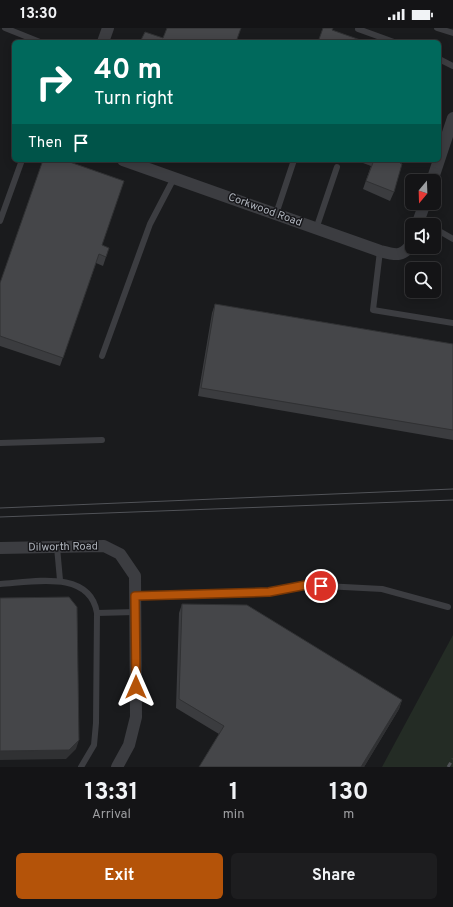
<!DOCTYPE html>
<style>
:root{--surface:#141416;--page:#1d1d1f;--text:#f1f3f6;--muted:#9d9ea1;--line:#333335;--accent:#b45309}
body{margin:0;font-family:Overpass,sans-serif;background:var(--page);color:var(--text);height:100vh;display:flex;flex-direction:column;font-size:15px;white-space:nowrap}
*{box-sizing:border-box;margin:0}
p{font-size:13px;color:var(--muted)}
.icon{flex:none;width:22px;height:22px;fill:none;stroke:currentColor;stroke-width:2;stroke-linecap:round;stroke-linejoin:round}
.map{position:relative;height:739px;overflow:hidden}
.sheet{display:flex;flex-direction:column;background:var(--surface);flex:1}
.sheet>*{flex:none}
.guide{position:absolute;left:12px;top:12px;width:429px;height:122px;border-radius:6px;box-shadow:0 2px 10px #0003,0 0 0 1px var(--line);background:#00695c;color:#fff;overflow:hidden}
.needle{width:26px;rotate:199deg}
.controls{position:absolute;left:405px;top:146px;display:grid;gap:8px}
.controls a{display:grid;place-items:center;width:36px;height:36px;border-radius:6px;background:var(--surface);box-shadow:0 2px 10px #0003,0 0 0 1px var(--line);font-size:20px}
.pin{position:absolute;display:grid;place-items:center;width:34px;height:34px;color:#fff;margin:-17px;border:2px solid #fff;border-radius:50%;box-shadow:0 1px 4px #0007}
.me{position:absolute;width:44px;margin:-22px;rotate:0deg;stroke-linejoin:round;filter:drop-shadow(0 0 3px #0008)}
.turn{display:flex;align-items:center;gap:14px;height:84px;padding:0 16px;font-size:18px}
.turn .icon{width:52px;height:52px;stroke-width:2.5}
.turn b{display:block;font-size:28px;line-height:34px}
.then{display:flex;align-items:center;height:38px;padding:0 16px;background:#0003;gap:8px;font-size:15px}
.eta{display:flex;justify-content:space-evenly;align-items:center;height:68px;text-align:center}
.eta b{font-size:24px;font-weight:700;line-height:28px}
.cta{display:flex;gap:8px;margin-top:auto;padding:8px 16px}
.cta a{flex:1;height:46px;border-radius:6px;background:var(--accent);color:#fff;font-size:16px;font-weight:700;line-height:46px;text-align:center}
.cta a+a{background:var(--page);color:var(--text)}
.status{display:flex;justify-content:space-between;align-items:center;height:28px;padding:0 20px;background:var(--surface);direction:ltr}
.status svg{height:11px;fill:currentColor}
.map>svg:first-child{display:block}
</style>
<div class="status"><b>13:30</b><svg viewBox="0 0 49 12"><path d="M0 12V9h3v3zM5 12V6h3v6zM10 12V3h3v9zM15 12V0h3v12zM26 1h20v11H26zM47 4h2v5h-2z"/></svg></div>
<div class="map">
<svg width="453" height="739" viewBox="0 0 453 739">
<rect width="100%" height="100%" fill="#1a1b1d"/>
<path fill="#242c25" d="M453,607V739H382Z"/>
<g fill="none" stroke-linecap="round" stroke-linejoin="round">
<g stroke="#3c3d41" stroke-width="6">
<path d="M5,0L40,14"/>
<path d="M437,0L453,5"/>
<path d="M358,1L394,14"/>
<path d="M439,31L453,38"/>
<path d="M276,186L294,132"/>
<path d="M419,192L428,197"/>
<path d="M0,193L22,132"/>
<path d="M434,200L453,211"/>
<path d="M316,201L337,139"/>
<path d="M380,223L373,282L453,295"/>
<path d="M102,328L150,196L174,150"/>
<path d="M0,415L102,412"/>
<path d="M57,519L60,552"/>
<path d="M0,556C32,554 90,541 97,585L96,695L94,717L81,739"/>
<path d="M135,568L269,564L306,557L382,561L448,579"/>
<path d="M97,585L135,584"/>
</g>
<g stroke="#3c3d41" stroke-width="12">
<path d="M103,14L108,0"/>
<path d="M123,132L380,223C395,227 404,230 412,214"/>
<path d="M432,153L453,90"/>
<path d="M417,197L425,175"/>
<path d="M0,520L104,518L120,526L135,548L136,689L129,717L117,739"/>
</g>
<g stroke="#515358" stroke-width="1">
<path d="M0,480L453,461"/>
<path d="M0,489L453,472"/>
</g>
<path stroke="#515358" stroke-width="3" stroke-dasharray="5 4" stroke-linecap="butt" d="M448,739L453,731"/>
</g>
<g fill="#3b3c3f">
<path d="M355,132H401L394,164L390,173L363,161L371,138Z"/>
<path d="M102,217L106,229L103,238L96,235L60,338L0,318V254Z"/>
<path d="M215,276L453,316V412L198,368L212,285Z"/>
<path d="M182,576L402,672L399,681L364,739H199L219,706L176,680L179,585Z"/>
</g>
<g fill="#303133">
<path d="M402,672L399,681L364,739H361Z"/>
<path d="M79,712L76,721L66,731L0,732V723Z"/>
</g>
<g fill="#454649" stroke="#303133">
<path d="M167,0H241L236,14H140L145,4L163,10Z"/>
<path d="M323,0H333L332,2L366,14H318Z"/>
<path d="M43,132H64L124,153L102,217L109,220L106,229L99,226L63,330L0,308V255Z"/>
<path d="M374,132H401L400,135L402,136L394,164L366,153Z"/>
<path d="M215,276L453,316V402L201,360Z"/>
<path d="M69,569L77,579L79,712L69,722L0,723V570Z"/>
<path d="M182,576L247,577L402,672L361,739H199L224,698L179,671Z"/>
</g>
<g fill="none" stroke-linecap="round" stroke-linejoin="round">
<defs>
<path id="route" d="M136,659L135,568L269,564L306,557L321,558"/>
</defs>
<use href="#route" stroke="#753606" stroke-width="10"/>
<use href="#route" stroke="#b45309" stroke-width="7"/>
</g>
<g text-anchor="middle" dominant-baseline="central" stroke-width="3" stroke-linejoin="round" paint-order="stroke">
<g font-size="11" fill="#aeb3bb" stroke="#151518">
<text transform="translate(265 182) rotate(20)">Corkwood Road</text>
<text transform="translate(63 519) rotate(-1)">Dilworth Road</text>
</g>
</g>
</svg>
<div class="controls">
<a><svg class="needle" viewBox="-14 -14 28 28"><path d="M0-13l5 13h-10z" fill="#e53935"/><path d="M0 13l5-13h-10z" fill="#9d9ea1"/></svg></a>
<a><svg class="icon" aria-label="sound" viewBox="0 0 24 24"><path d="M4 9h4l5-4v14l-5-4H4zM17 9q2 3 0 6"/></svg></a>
<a><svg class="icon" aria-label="search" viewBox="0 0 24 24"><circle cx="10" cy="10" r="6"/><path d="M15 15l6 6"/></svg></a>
</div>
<div class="pin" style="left:321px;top:558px;background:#d93025"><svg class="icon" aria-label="arrive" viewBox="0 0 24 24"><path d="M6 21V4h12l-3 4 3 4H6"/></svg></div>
<svg class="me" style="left:136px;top:659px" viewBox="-20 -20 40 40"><path d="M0-17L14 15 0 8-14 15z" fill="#b45309" stroke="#fff" stroke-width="4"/></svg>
<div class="guide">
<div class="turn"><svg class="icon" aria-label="right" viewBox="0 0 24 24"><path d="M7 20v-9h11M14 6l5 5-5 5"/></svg><div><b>40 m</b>Turn right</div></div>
<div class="then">Then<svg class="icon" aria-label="arrive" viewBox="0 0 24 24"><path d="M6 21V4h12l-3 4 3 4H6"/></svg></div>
</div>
</div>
<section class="sheet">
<div class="eta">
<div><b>13:31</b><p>Arrival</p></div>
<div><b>1</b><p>min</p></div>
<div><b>130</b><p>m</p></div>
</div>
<div class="cta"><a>Exit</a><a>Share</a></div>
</section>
